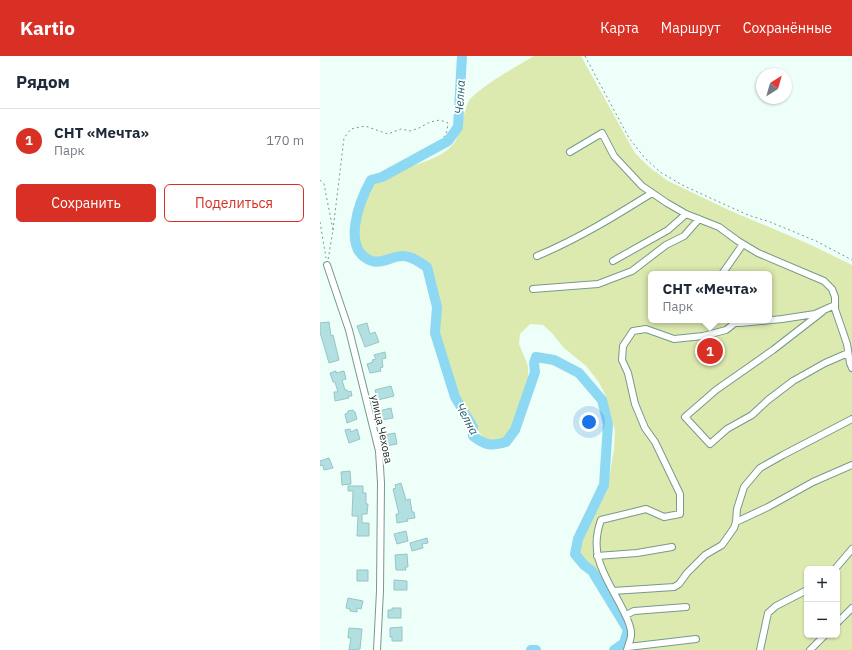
<!DOCTYPE html>
<html lang="ru">
<meta charset="utf-8">
<style>
:root{--surface:#fff;--page:#f6f6f7;--text:#1f2937;--muted:#747a83;--line:#e0e1e3;--accent:#d93025}
body{margin:0;font-family:"IBM Plex Sans",sans-serif;background:var(--page);color:var(--text)}
.controls{position:absolute;right:12px;bottom:12px;display:grid;overflow:hidden;border-radius:6px;box-shadow:0 1px 3px #0004}
.controls button{width:36px;height:36px;display:grid;place-items:center;padding:0;border:0;border-bottom:1px solid var(--line);background:var(--surface);color:var(--text);font:20px sans-serif}
.compass{position:absolute;left:436px;top:12px;width:36px;height:36px;border-radius:50%;background:var(--surface);box-shadow:0 1px 3px #0004;rotate:37deg}
.you{position:absolute;left:269px;top:366px;width:14px;height:14px;margin:-10px;border:3px solid #fff;border-radius:50%;background:#1a73e8;box-shadow:0 0 0 6px #1a73e833}
.badge{display:grid;place-items:center;width:26px;height:26px;border-radius:50%;background:var(--accent);color:#fff;font-size:13px;font-weight:700}
.pin{position:absolute;translate:-50% -50%;border:2px solid #fff;box-shadow:0 1px 4px #0006}
.popup{position:absolute;left:328px;top:215px;width:124px;height:52px;box-sizing:border-box;display:grid;place-content:center;border-radius:6px;background:var(--surface);filter:drop-shadow(0 1px 3px #0005);font-size:13px;white-space:nowrap;color:var(--muted)}
.popup b{font-size:15px;color:var(--text)}
.popup::after{content:'';position:absolute;left:50%;top:100%;margin-left:-8px;border:8px solid transparent;border-top-color:var(--surface)}
.list{margin:0;padding:0;list-style:none}
h2{display:flex;justify-content:space-between;align-items:center;height:52px;margin:0;padding:0 16px;font-size:17px}
h2 small{font-size:13px;font-weight:400;color:var(--muted)}
.list li{display:grid;grid-template-columns:26px 1fr auto;gap:12px;align-items:center;box-sizing:border-box;height:64px;padding:0 16px;border-top:1px solid var(--line)}
.list b{display:block;font-size:15px;white-space:nowrap}
.list p{margin:0;font-size:13px;white-space:nowrap;color:var(--muted)}
.list em{font-size:13px;font-style:normal;color:var(--muted)}
.actions{display:flex;gap:8px;padding:12px 16px}
.actions a{flex:1;padding:9px 0;border:1px solid var(--accent);border-radius:6px;text-align:center;font-size:14px;color:var(--accent)}
.actions .main{background:var(--accent);color:#fff}
.map{position:relative;flex:none;width:532px;height:594px;overflow:hidden}
header{display:flex;align-items:center;gap:24px;box-sizing:border-box;height:56px;padding:0 20px;background:var(--accent);color:#fff}
header strong{font-size:19px}
nav{display:flex;gap:22px;margin-inline-start:auto;font-size:14px}
main{display:flex}
aside{flex:1;background:var(--surface)}
.map>svg:first-child{display:block}
.green{fill:#dceab0;fill-rule:evenodd}
.lines{fill:none;stroke-linecap:round;stroke-linejoin:round}
.river{stroke:#8dd8f2;stroke-width:10}
.building{fill:#b2e0e0;stroke:#97c5c5}
.minor-casing{stroke:#749b8d;stroke-width:8}
.path{stroke:#82928c;stroke-width:1;stroke-dasharray:2 3;stroke-linecap:butt}
.minor{stroke:#fff;stroke-width:6}
.labels{text-anchor:middle;stroke-width:3.5;stroke-linejoin:round;paint-order:stroke}
.street-label{font-size:11px;fill:#172721;stroke:#fff}
.water-label{font-size:12px;font-style:italic;fill:#1e5a6d;stroke:#fff}
</style>
<header>
<strong>Kartio</strong>
<nav><a>Карта</a><a>Маршрут</a><a>Сохранённые</a></nav>
</header>
<main>
<aside>
<h2>Рядом<small></small></h2>
<ul class="list">
<li><span class="badge">1</span><div><b>СНТ «Мечта»</b><p>Парк</p></div><em>170 m</em></li>
</ul>
<div class="actions"><a class="main">Сохранить</a><a>Поделиться</a></div>
</aside>
<div class="map">
<svg width="532" height="594" viewBox="0 0 532 594">
<rect width="100%" height="100%" fill="#eefef8"/>
<!-- green -->
<path class="green" d="M214,0h47l54,97 14,14 19,14 63,30 78,33 43,21v385h-234c6,-8 7,-14 6,-24l-47,-74 -1,-7 5,-11 26,-43 7,-42 1,-18 -10,-37 -7,-13 -12,-15 -22,-18 -12,-15 -9,-8 -13,-1 -10,10 -1,10 9,22v36l-2,8 -16,31 -7,4 -12,-1 -8,-7 -12,-15 -16,-28 -13,-40 -5,-35v-34l-5,-12 -8,-6 -21,-9 -25,6 -9,-3 -7,-6 -4,-9 -1,-10 9,-45 7,-11c14,3 20,-8 33,-12 17,-6 40,-11 50,-28 4,-9 10,-36 14,-41 16,-16 44,-31 64,-43zM331,218h118v46h-118zM487,513h30v66h-30z"/>
<g class="lines">
<!-- river -->
<path class="river" d="M142,0l-4,71 -10,14 -66,36 -11,3c-11,20 -31,70 1,81 10,3 21,-5 30,-5 9,-1 18,7 25,11l10,40 -2,26 20,64 18,30v9c13,10 18,10 33,6l9,-12 20,-58 -1,-9 2,-6 18,3 25,13 23,27 6,24 -4,61 -26,54 -3,15 9,11 8,6 36,59 -4,13 -10,7
M211,594h5"/>
</g>
<!-- building -->
<path class="building" d="M9,266l2,14 2,-1 6,25 -10,3 -9,-31v-9z
M47,267l3,11 5,-2 4,10 -14,5 -8,-21z
M65,296l1,6 -4,1 1,8 -3,1 1,3 -11,2 -3,-9 6,-2 -1,-2 4,-1 -2,-4z
M16,315v2l8,-2 2,8 -4,1 3,10h2l1,2 3,-1 1,5h-4l1,2 -14,3 -1,-9h4l-3,-10h-2l-3,-9z
M71,330l3,10 -16,4 -3,-10z
M71,352l2,10 -12,2 -2,-9z
M33,354l1,2h1l2,7 -10,4 -2,-9 3,-1v-2z
M30,373l1,3 6,-3 3,10 -11,4 -4,-13z
M75,377l2,11 -11,2 -2,-11z
M9,402l4,10 -9,2 -1,-5 -3,1v-5z
M30,415l1,13 -9,1 -1,-13z
M81,427l5,17 4,-1 2,13h2l1,6 -8,1 1,2 -11,2 -1,-9h3l-6,-25 3,-1 -1,-3z
M28,430h15v7h3v11h2l-1,10h-5v9h7v13h-12l1,-20h-6l1,-25h-5z
M86,475l2,10 -11,3 -3,-10z
M107,482l1,5 -6,1 1,4 -11,3 -2,-8z
M87,498l1,13h-3l1,3h-10l-1,-15z
M37,514h11v11h-11z
M74,524l13,1v9h-13z
M28,542l15,3 -2,8 -4,-1v4l-7,-1v-2l-4,-1z
M72,552h9v10h-13v-8h4z
M82,571v14h-10v-4h-2v-9z
M29,572l13,1 -2,20 -11,1 2,-12h-3z"/>
<g class="lines">
<!-- minor casing -->
<g class="minor-casing">
<path id="minor" d="M250,96l32,-19 12,23 28,30 25,17 19,11 33,13 19,14 20,12 66,28 8,8 3,8v12l12,35 3,19 2,5
M217,200c41,-17 78,-40 115,-63
M293,205l55,-31 18,-16
M7,209l22,65 30,121 2,32 -1,108 -3,59
M402,218l21,-30
M213,233l65,-5 34,-13 34,-26 18,-9 15,-17
M502,256l-49,38 -57,40 -31,27 25,27 17,-15 25,-14 16,-15 25,-19 32,-18 23,-10
M413,264l2,3h5l42,-4 33,-5 20,-9
M416,466l32,-15 45,-25 39,-17
M277,500l40,-3 35,-6
M515,513l17,-20
M293,535l61,-4 5,-3 8,-11 18,-18 17,-10 12,-17 2,-6 1,-13 7,-22 16,-19 23,-13 69,-36
M306,559l8,-4 52,-4
M517,567l15,-15
M308,591l68,-8
M307,594c1,-5 4,-10 4,-15 1,-7 -4,-17 -7,-23 -15,-32 -37,-54 -23,-92l45,-11 18,8 16,-3v-20l-25,-52 -10,-14 -10,-24 -7,-31 -6,-13 1,-14 10,-15 13,-2 28,10 29,-3 23,-6 9,-7
M440,594l8,-37 8,-7 31,-16
M490,594l15,-15"/>
</g>
<!-- path -->
<path class="path" d="M265,0l44,82 15,19 16,15 24,14 64,29 22,7 46,19 36,19
M0,124l4,4 9,46 -5,30
M0,166l6,36
M13,174l11,-92 7,-9 14,-3 23,8 13,-5 9,2 9,-3 11,-6 10,-2 8,3 -1,8 -3,6"/>
<!-- minor -->
<use href="#minor" class="minor"/>
</g>
<g class="labels">
<!-- street labels -->
<g class="street-label">
<text transform="translate(62 373) rotate(78)" y="4">улица Чехова</text>
</g>
<!-- water labels -->
<g class="water-label">
<text transform="translate(140 41) rotate(-87)" y="4">Челна</text>
<text transform="translate(147 363) rotate(62)" y="4">Челна</text>
</g>
</g>
</svg>
<div class="controls">
<button>+</button>
<button>−</button>
</div>
<svg class="compass" viewBox="-18 -18 36 36"><path d="M0-13l5 13h-10z" fill="#e53935"/><path d="M0 13l5-13h-10z" fill="#747a83"/></svg>
<div class="you"></div>
<div class="pin badge" style="left:390px;top:295px">1</div>
<div class="popup"><b>СНТ «Мечта»</b>Парк</div>
</div>
</main>
